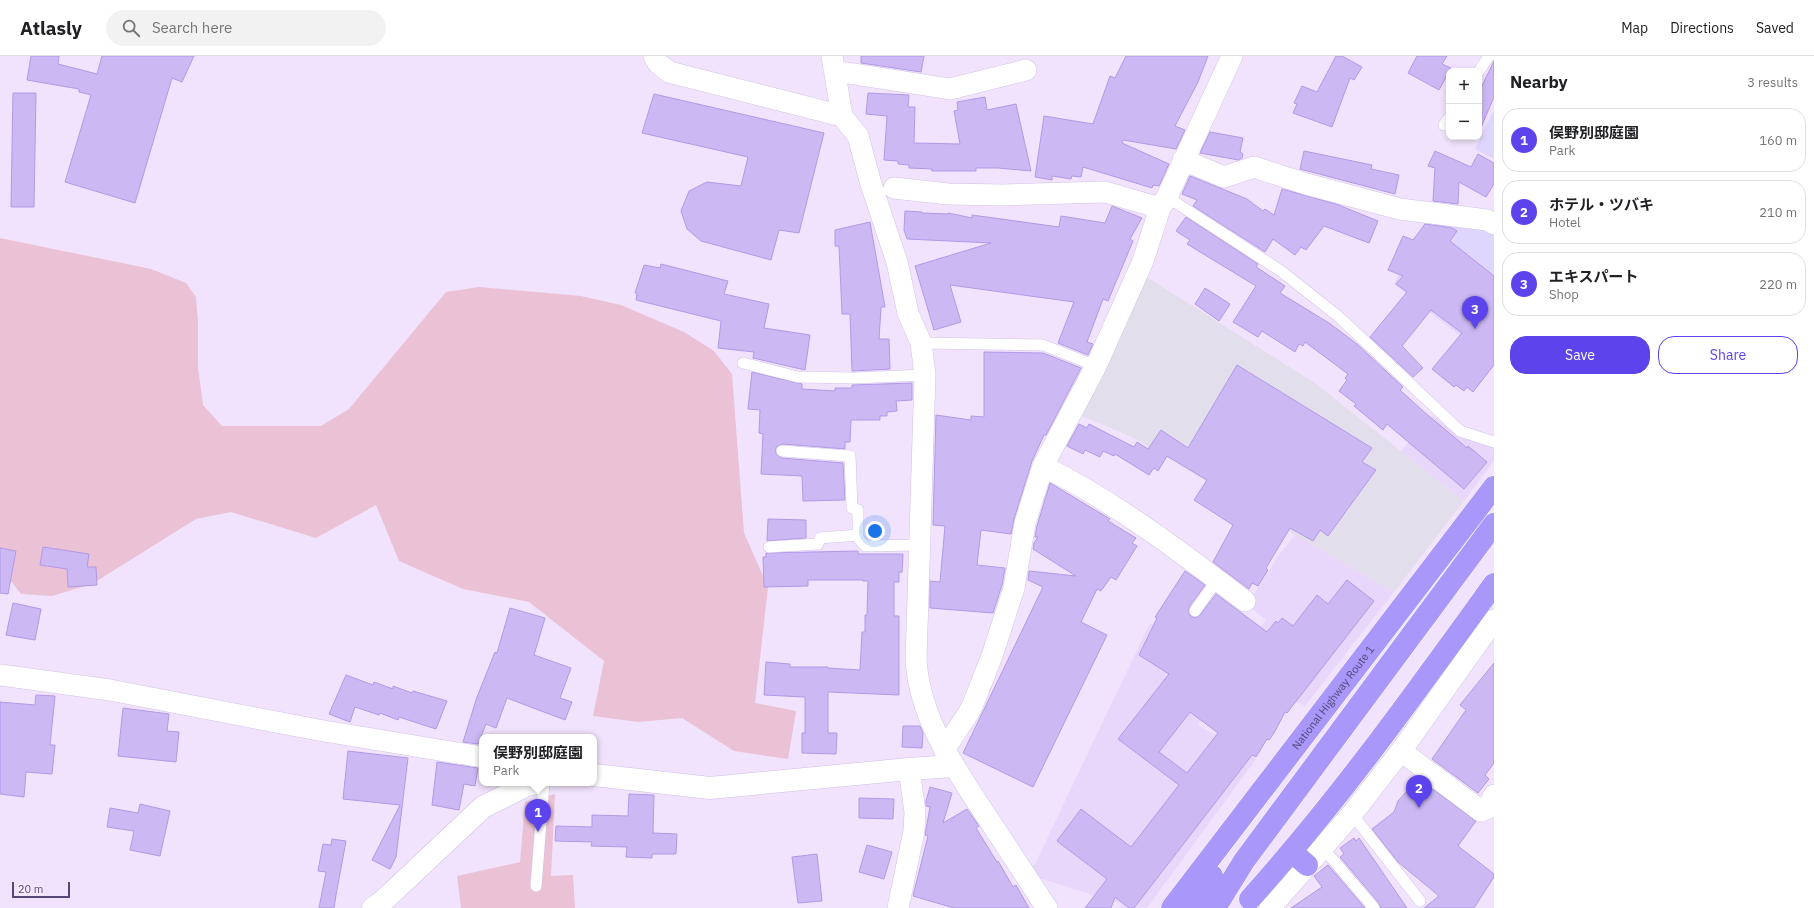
<!DOCTYPE html>
<meta charset="utf-8">
<style>
:root{--surface:#fff;--page:#f2f2f2;--text:#202124;--muted:#757577;--line:#e0e0e0;--accent:#5c43ec}
body{margin:0;font-family:"IBM Plex Sans","Noto Sans JP",sans-serif;background:var(--page);color:var(--text)}
.controls{position:absolute;right:12px;top:12px;display:grid;overflow:hidden;border-radius:8px;box-shadow:0 2px 6px #0003}
.controls button{width:36px;height:36px;display:grid;place-items:center;padding:0;border:0;border-bottom:1px solid var(--line);background:var(--surface);color:var(--text);font:20px sans-serif}
.scale{position:absolute;left:12px;bottom:10px;width:58px;box-sizing:border-box;padding-left:4px;border:2px solid #554876;border-top:0;font-size:11px;line-height:14px;white-space:nowrap;color:#554876;-webkit-text-stroke:3px #f5eaff;paint-order:stroke}
.you{position:absolute;left:875px;top:475px;width:14px;height:14px;margin:-10px;border:3px solid #fff;border-radius:50%;background:#1a73e8;box-shadow:0 0 0 6px #1a73e833}
.badge{display:grid;place-items:center;width:26px;height:26px;border-radius:50%;background:var(--accent);color:#fff;font-size:13px;font-weight:700}
.pin{position:absolute;translate:-50% -33px;filter:drop-shadow(0 1px 2px #0008)}
.pin::after{content:'';position:absolute;top:21px;width:14px;height:12px;background:inherit;clip-path:polygon(0 0,100% 0,50% 100%)}
.popup{position:absolute;left:479px;top:678px;width:118px;height:52px;box-sizing:border-box;display:grid;place-content:center;border-radius:8px;background:var(--surface);filter:drop-shadow(0 1px 3px #0005);font-size:13px;white-space:nowrap;color:var(--muted)}
.popup b{font-size:15px;color:var(--text)}
.popup::after{content:'';position:absolute;left:50%;top:100%;margin-left:-8px;border:8px solid transparent;border-top-color:var(--surface)}
.list{margin:0;padding:0;list-style:none}
h2{display:flex;justify-content:space-between;align-items:center;height:52px;margin:0;padding:0 16px;font-size:17px}
h2 small{font-size:13px;font-weight:400;color:var(--muted)}
.list li{display:grid;grid-template-columns:26px 1fr auto;gap:12px;align-items:center;box-sizing:border-box;height:64px;margin:0 8px 8px;padding:0 8px;border:1px solid var(--line);border-radius:16px}
.list b{display:block;font-size:15px;white-space:nowrap}
.list p{margin:0;font-size:13px;white-space:nowrap;color:var(--muted)}
.list em{font-size:13px;font-style:normal;color:var(--muted)}
.actions{display:flex;gap:8px;padding:12px 16px}
.actions a{flex:1;padding:9px 0;border:1px solid var(--accent);border-radius:16px;text-align:center;font-size:14px;color:var(--accent)}
.actions .main{background:var(--accent);color:#fff}
.icon{flex:none;width:22px;height:22px;fill:none;stroke:currentColor;stroke-width:2;stroke-linecap:round;stroke-linejoin:round}
.map{position:relative;flex:none;width:1494px;height:852px;overflow:hidden}
header{display:flex;align-items:center;gap:24px;box-sizing:border-box;height:56px;padding:0 20px;background:var(--surface);border-bottom:1px solid var(--line)}
header strong{font-size:19px}
nav{display:flex;gap:22px;margin-inline-start:auto;font-size:14px}
.search{width:280px;height:36px;background:var(--page);display:flex;align-items:center;gap:10px;box-sizing:border-box;padding:0 14px;border-radius:22px;color:var(--muted);font-size:15px}
main{display:flex}
aside{flex:1;background:var(--surface)}
.map>svg:first-child{display:block}
.residential{fill:#e8d7fa}
.commercial{fill:#dfd6fe}
.industrial{fill:#e3deec}
.green{fill:#ebc1d5}
.building{fill:#ccb9f4;stroke:#b199e7;fill-rule:evenodd}
.lines{fill:none;stroke-linecap:round;stroke-linejoin:round}
.lane-casing{stroke:#d1c3e7;stroke-width:12}
.street-casing{stroke:#d1c3e7;stroke-width:22}
.secondary-casing{stroke:#cfbee9;stroke-width:23}
.highway-casing{stroke:#fff;stroke-width:23}
.lane{stroke:#fff;stroke-width:11}
.street{stroke:#fff;stroke-width:21}
.secondary{stroke:#fff;stroke-width:22}
.highway{stroke:#aa97fa;stroke-width:22}
.labels{text-anchor:middle;stroke-width:3.5;stroke-linejoin:round;paint-order:stroke}
.street-label{font-size:11px;fill:#554876;stroke:#f5eaff}
</style>
<header>
<strong>Atlasly</strong>
<div class="search"><svg class="icon" aria-label="search" viewBox="0 0 24 24"><circle cx="10" cy="10" r="6"/><path d="M15 15l6 6"/></svg>Search here</div>
<nav><a>Map</a><a>Directions</a><a>Saved</a></nav>
</header>
<main>
<div class="map">
<svg width="1494" height="852" viewBox="0 0 1494 852">
<rect width="100%" height="100%" fill="#f1e3fd"/>
<!-- residential -->
<path class="residential" d="M1433,359l25,21 36,10v15l-30,40 -63,-50z
M1295,479l99,57 -89,114 -73,-40 34,-46 -19,-15 32,-50z
M1150,567l84,50 -36,52 58,34 -109,149h-28l3,-4 -80,-25 -3,1 -9,-13 5,-3z"/>
<!-- commercial -->
<path class="commercial" d="M1494,54v49l-19,-10z
M1426,164l68,11v131l-100,-78z"/>
<!-- industrial -->
<path class="industrial" d="M1145,220l170,107 149,118 -70,91 -99,-57 -161,-97 -57,-24z"/>
<!-- green -->
<path class="green" d="M0,179v3l151,31 35,14 10,14 2,25v45l5,38 19,21h99l28,-17 97,-117 33,-5 102,9 40,9 63,27 30,19 18,23 12,159 24,54 -13,116 41,8 -8,48 -54,-8 -52,-33 -44,4 -45,-6 11,-55 -75,-59 -66,-13 -64,-28 -23,-56 -60,33 -85,-26 -35,7 -104,65 -40,12 -31,-2 -21,-27z
M555,738l-4,82 22,-1 2,33h-114l-4,-32 63,-14 5,-60z"/>
<!-- building -->
<path class="building" d="M31,0h28l-1,8 39,10 5,-18h92l-12,26 -10,-4 -37,125 -70,-21 26,-87 -12,-3v-3l-52,-9z
M861,0h63l-3,16 -60,-9z
M1126,0h82l-10,26 -23,44 10,4 -9,19 -53,-9 -1,3 47,21 -10,22 -6,-1 -1,3 -69,-21 -2,10 -9,-1 -1,3 -19,-3v4l-17,-3 9,-61 49,8 17,-48 5,2z
M1336,0h6l20,11 -8,13 -4,-2 -18,49 -39,-14 4,-9 -3,-1 8,-17 15,6z
M1417,0h30l-5,8 9,4 -12,22 -31,-17z
M1494,5v36l-15,35v-40z
M13,37h23l-2,114h-23z
M868,37l41,2 -1,12h7l-1,36 46,1 -6,-33 4,-1 -1,-8 28,-5 2,13 29,-6 15,67 -33,-3h-22v3h-44v-2l-23,-1v-3l-11,-1v-3l-14,-1 3,-44 -21,-2z
M654,38l170,39 -25,100 -20,-3 -8,30 -70,-19 -14,-12 -6,-18 8,-20 18,-9 34,4 7,-29 -106,-24z
M1210,76l33,6 -3,14 3,2 -1,4 -4,2 -38,-7z
M1304,95l68,14 -1,4 28,6 -4,19 -95,-25z
M1435,95l36,16 7,-13 16,9v21l-8,13 -27,-15 -1,22 -25,-3 2,-33 -7,-2z
M1190,120l57,23 16,12 2,-2 9,6 8,-26 54,15 42,17 -9,22 -45,-17 -18,24 -5,-3 -6,8 -22,-16 -8,13 -72,-46 4,-6 -15,-6z
M1112,150l30,12 -12,21 3,2 -25,60 -5,-2 -16,43 6,2 -5,11 -30,-12 16,-41 -124,-17 11,37 -27,8 -19,-64 76,-23 -84,-4 -3,-9 1,-19 17,1v1l26,1v-1l24,5v-3l87,12 2,-11 44,7z
M1186,161l72,47 -2,3 29,19 -5,7 49,30 28,21 46,43 -3,3 23,21 44,37 1,-2 19,16 -23,27 -77,-65 -4,6 -29,-24 2,-2 -17,-13 8,-11 -2,-2 3,-4 -43,-32 -2,4 -4,-2 -4,8 -33,-21 -4,6 -25,-15 23,-36 -69,-42 3,-4 -14,-9z
M870,166l15,85h-4l-2,32h10l1,30 -38,2 -2,-57h-8l-3,-68h-4v-16z
M1425,168l27,4 5,3 -7,10 44,35v89l-21,27 -6,-5 -3,4 -8,-6 -2,2 -22,-18 30,-36 -31,-23 -29,36 21,22 -10,9 -43,-40 37,-45 -11,-8 7,-8 -15,-6 15,-34 10,4z
M661,208l67,17 -4,13 45,10 -5,24 46,7 -5,35 -52,-12 1,-6 -36,-4 3,-27 -85,-21 1,-7h-2l9,-28 16,3z
M1205,232l25,16 -11,17 -24,-17z
M984,296l59,1 38,15 -35,67h-2l-12,26 -18,58 -3,15 -30,-4 -4,35 28,3 -3,17 -9,28 -63,-5v-27l10,1 5,-56 -12,-1 3,-110 35,5v-4l13,1z
M1237,309l135,83 -10,14 14,8 -48,66 -8,-6 -7,11 -23,-13 -24,40 2,2 -10,16 -6,-3 -3,6 -36,-27 20,-37 -39,-25 13,-20 -40,-24 -9,15 -4,-3 -5,7 -34,-21 -1,2 -11,-5 -3,6 -15,-7 -2,4 -16,-8 12,-22 8,4 2,-4 45,23 3,-5 11,7 13,-19 27,18z
M752,316l50,12v5l33,2v-3h17v-3l60,-2v17l-16,1 1,10 -10,1v4h-7v4h-29l-1,22h-5v7l-62,-5 -7,3v7l5,4 62,5 2,37 -42,1 -1,-25 -41,-2 2,-40 -4,-1 1,-23 -12,-1z
M1050,427l60,36 -2,2 28,17 -4,5 5,3 -21,34 -5,-3 -10,14 -4,-2 -16,33 26,13 -74,152 -70,-34 80,-166 -15,-7 1,-9 47,5 -43,-27 1,-6 4,-6h-3l2,-11z
M768,463l38,1v18l-39,3z
M43,491l46,7 -2,13h9l1,18 -29,2 -1,-18 -27,-4z
M0,492l16,3 -8,43 -8,-1z
M858,495v3h45l-1,18h-3v10h-5v34h5v79l-71,-3v41h9l-1,21 -34,-1v-20h3v-36l-41,-2 2,-33 24,2v3h38v1l32,2 2,-38h3v-17h2l1,-34h-5v-1h-55v6l-44,1 -1,-30h3v-4z
M1185,515l20,14 -16,22v7l2,2 4,2 5,-3 16,-21 51,38 9,-11 2,2 4,-5 11,8 24,-31 11,9 19,-24 27,21 -87,112 -2,-1 -11,21 -5,7 -2,-1 -11,18 -4,-2 -118,153h-5l-14,-11 -4,11h-26l22,-29 -50,-38 24,-32 50,38 48,-62 -61,-46 51,-65 -30,-19 18,-37 -2,-1zM1190,656l28,21 -31,40 -28,-21z
M13,547l28,6 -6,31 -29,-5z
M510,552l35,10 -11,37 37,13 -11,30 12,4 -7,18 -58,-22 -11,30 -10,-4 -8,20 -15,-2 14,-45 18,-45 2,1z
M1494,607v100l-9,12 4,4 -11,14 -46,-34 34,-49 -6,-5z
M346,619l27,10 1,-3 19,7v-3l19,7 1,-2 34,10 -11,28 -37,-12 -1,3 -18,-7 -1,2 -24,-8 -5,15 -21,-8z
M36,639l19,1 -5,49h5l-3,29 -26,-2 -2,25 -24,-3v-92l35,3z
M123,652l46,6 -2,17 12,1 -3,30 -58,-6z
M903,670h17l3,7 -1,15 -20,-1z
M348,695l60,7 -12,99 -6,12 -18,-9 28,-55 -57,-6z
M437,706l41,6 -3,18 -11,-2 -5,26 -27,-5z
M1419,730l15,4 42,31 -18,25 36,28v3l-20,31h-50l15,-12 -41,-34 -26,-33 22,-17 4,-11 9,-10z
M930,731l22,6 -9,30 24,-14 12,17 -3,2 21,34 1,-1 15,26 3,-2 13,23h-75l-41,-12 15,-60 -3,-1 5,-28 -4,-1v-5z
M629,738l25,1 -1,38 24,1 -1,20h-24v4l-26,-1 1,-10 -36,-1 1,-4 -37,-1 1,-15 36,1v-12l36,1z
M859,742l35,1 -1,20 -34,-1z
M140,748l30,7 -10,45 -30,-6 4,-19 -27,-4 3,-19 28,5z
M1354,782l2,3 3,-3 48,70h-26l-2,-5 -39,-46 4,-3 -4,-6z
M332,783l14,2 -10,54 -2,13h-15l7,-36 -8,-1 5,-27 8,1z
M867,789l25,7 -8,27 -25,-7z
M817,798l5,47 -24,2 -6,-46z
M1328,809l37,43h-74l31,-21 -8,-11z"/>
<g class="lines">
<!-- lane casing -->
<g class="lane-casing">
<path id="lane" d="M1479,15l10,-15
M1444,69l5,-7
M1167,141l114,74 58,46 121,114 34,11
M921,287l122,2 53,21
M743,307l55,14 56,1 71,-3
M782,395l68,5 2,52 6,2v28l7,8 54,-1
M769,491l49,-3 2,-6 38,-3
M1195,555l22,-31
M1352,758l68,87
M1323,792l51,60
M536,830l8,-103"/>
</g>
<!-- street casing -->
<g class="street-casing">
<path id="street" d="M654,0l4,7 11,9 173,44
M832,0l10,60 16,20 13,48 26,78 11,51 13,30 4,32 -9,285c4,59 37,105 69,154 21,31 41,63 62,94
M835,15l115,18 76,-19
M1183,104l41,17 30,-10 52,17 94,25 87,11 7,4
M894,132l54,6 54,1 103,-3 55,16
M1043,410c72,36 138,86 202,135
M0,619l110,15 208,40 164,27
M944,694l27,-41 21,-53 22,-68 11,-65 18,-57 53,-100 47,-105 17,-53 7,-11 65,-141
M1401,695l80,60 7,-3 6,-13
M898,852l16,-77 1,-19 -6,-43
M1270,852l82,-94 49,-63 93,-131"/>
</g>
<!-- secondary casing -->
<g class="secondary-casing">
<path id="secondary" d="M594,719l116,13 199,-19 45,-3
M373,852l9,-6 101,-95 44,-22 11,-2"/>
</g>
<!-- highway casing -->
<g class="highway-casing">
<g id="highway">
<path d="M1292,796l15,13"/>
<path d="M1250,843c89,-99 166,-207 244,-315"/>
<path id="s1" d="M1172,852l322,-421"/>
<path d="M1193,852l19,-32"/>
<path d="M1215,852l29,-47 250,-337"/>
</g>
</g>
<!-- lane -->
<use href="#lane" class="lane"/>
<!-- street -->
<use href="#street" class="street"/>
<!-- secondary -->
<use href="#secondary" class="secondary"/>
<!-- highway -->
<use href="#highway" class="highway"/>
</g>
<g class="labels">
<!-- street labels -->
<g class="street-label">
<text dy="4" stroke="none"><textPath href="#s1" startOffset="265">National Highway Route 1</textPath></text>
</g>
</g>
</svg>
<div class="controls">
<button>+</button>
<button>−</button>
</div>
<div class="scale">20 m</div>
<div class="you"></div>
<div class="pin badge" style="left:538px;top:776px">1</div>
<div class="popup"><b>俣野別邸庭園</b>Park</div>
<div class="pin badge" style="left:1419px;top:752px">2</div>
<div class="pin badge" style="left:1475px;top:273px">3</div>
</div>
<aside>
<h2>Nearby<small>3 results</small></h2>
<ul class="list">
<li><span class="badge">1</span><div><b>俣野別邸庭園</b><p>Park</p></div><em>160 m</em></li>
<li><span class="badge">2</span><div><b>ホテル・ツバキ</b><p>Hotel</p></div><em>210 m</em></li>
<li><span class="badge">3</span><div><b>エキスパート</b><p>Shop</p></div><em>220 m</em></li>
</ul>
<div class="actions"><a class="main">Save</a><a>Share</a></div>
</aside>
</main>
